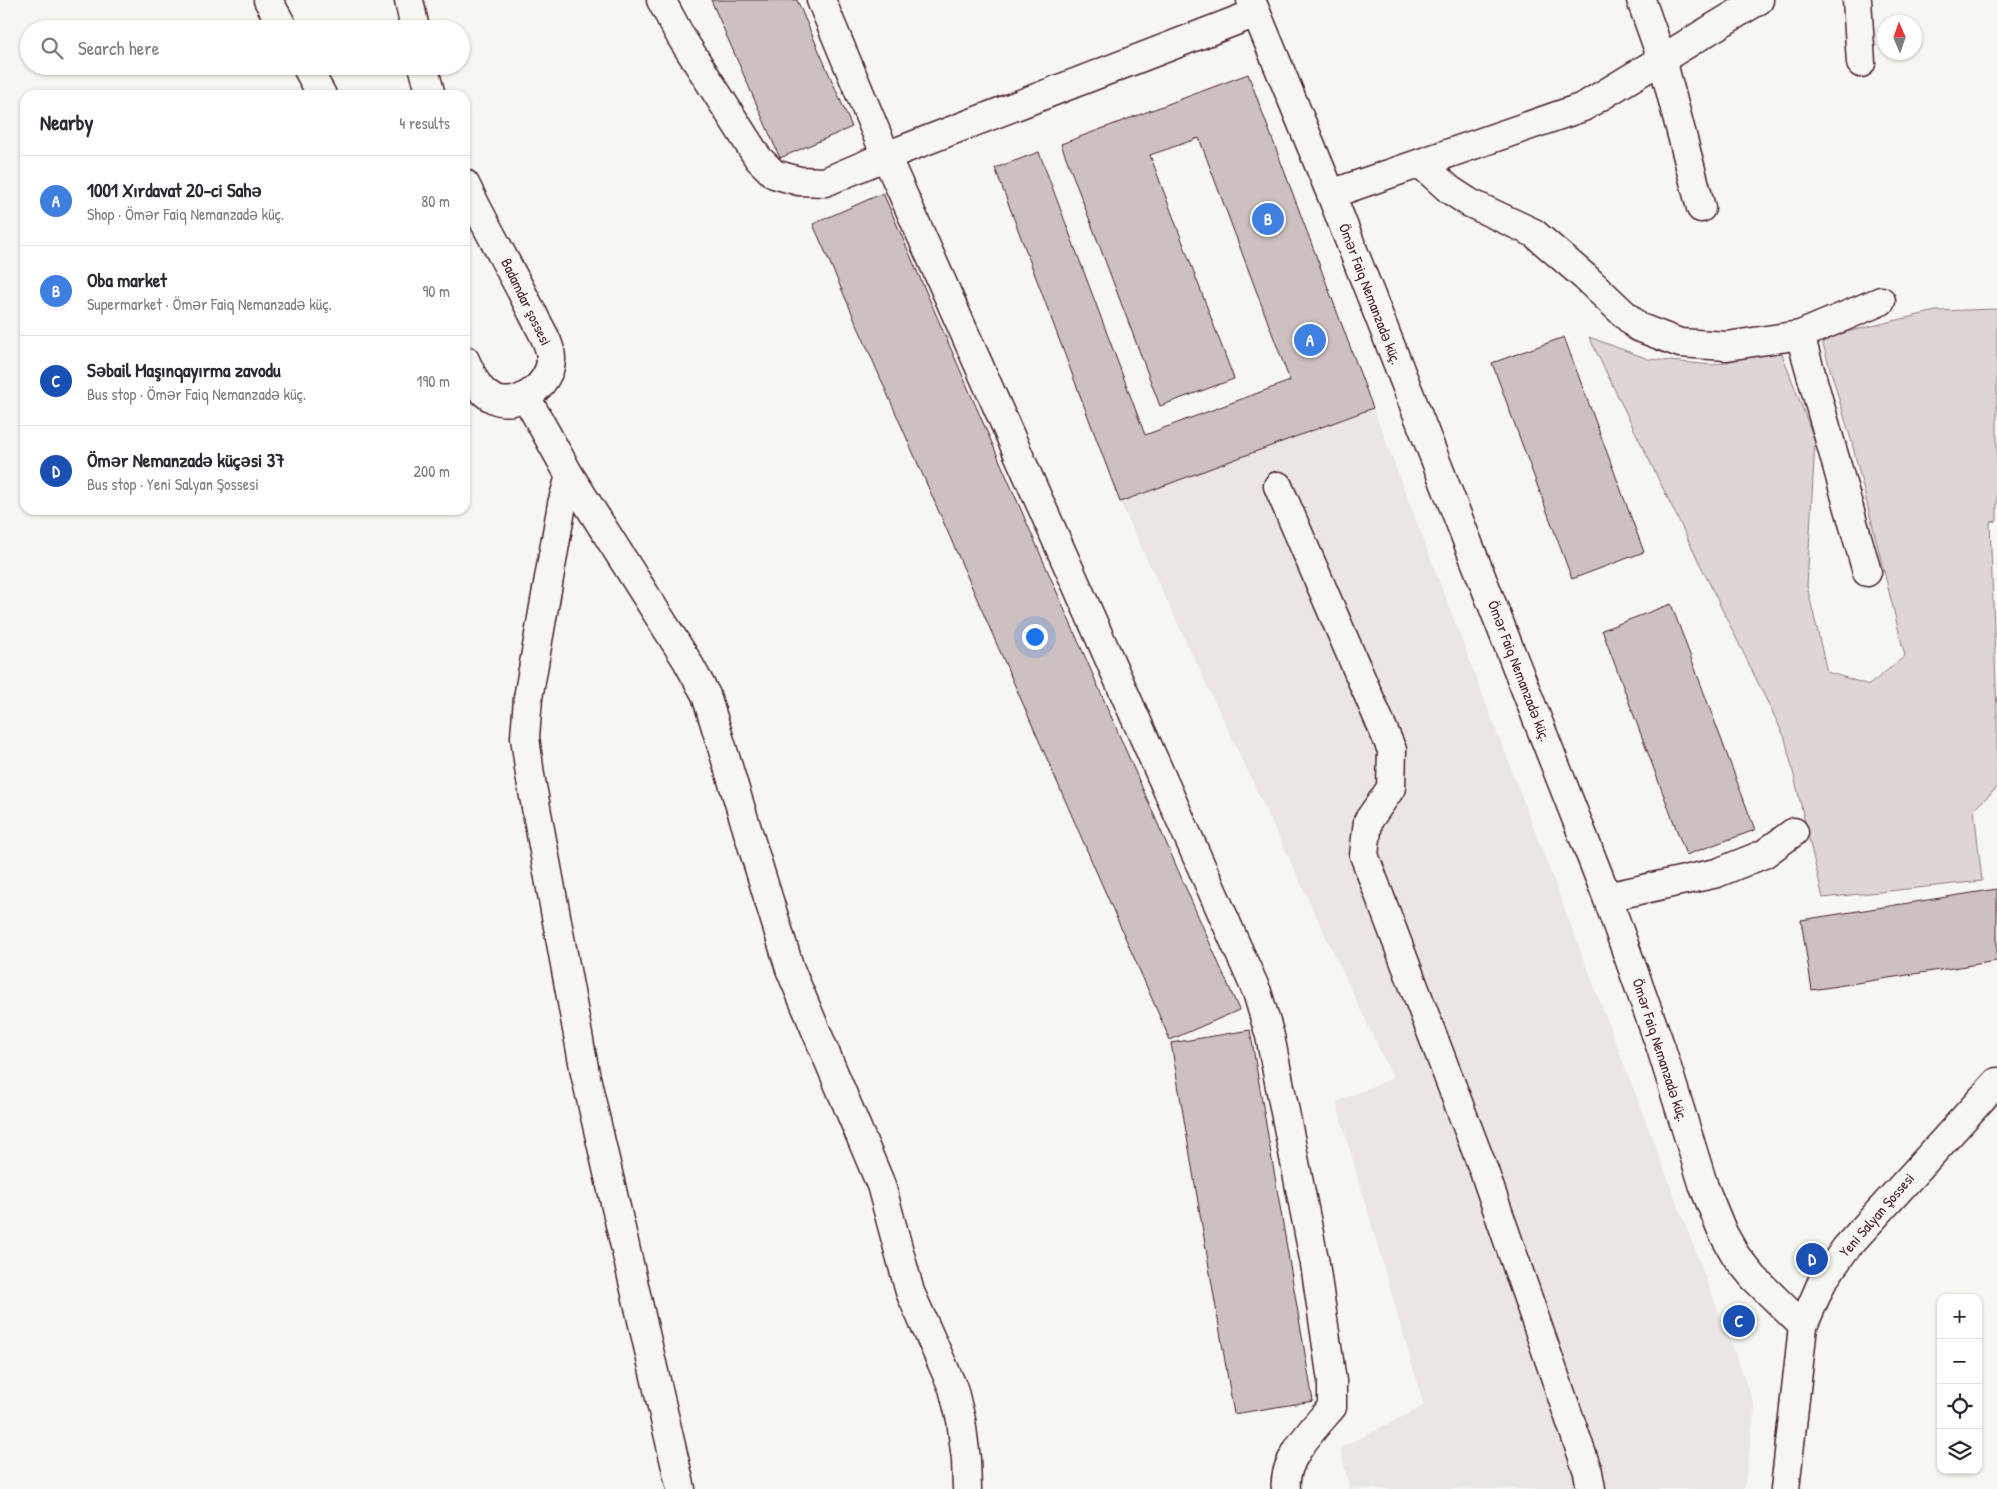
<!DOCTYPE html>
<meta charset="utf-8">
<style>
:root{--surface:#fff;--page:#f7f7f7;--text:#2b2b33;--muted:#7c7c81;--line:#e1e1e2;--accent:#2563eb}
body{margin:0;font-family:"Patrick Hand",sans-serif;background:var(--page);color:var(--text)}
.controls{position:absolute;right:15px;bottom:15px;display:grid;overflow:hidden;border-radius:10px;box-shadow:0 1px 4px #0004}
.controls button{width:45px;height:45px;display:grid;place-items:center;padding:0;border:0;border-bottom:1px solid var(--line);background:var(--surface);color:var(--text);font:25px sans-serif}
.compass{position:absolute;left:1877px;top:15px;width:45px;height:45px;border-radius:50%;background:var(--surface);box-shadow:0 1px 4px #0004;rotate:358deg}
.you{position:absolute;left:1034px;top:636px;width:18px;height:18px;margin:-12px;border:4px solid #fff;border-radius:50%;background:#1a73e8;box-shadow:0 0 0 8px #1a73e833}
.badge{display:grid;place-items:center;width:32px;height:32px;border-radius:50%;background:var(--accent);color:#fff;font-size:16px;font-weight:700}
.pin{position:absolute;translate:-50% -50%;border:2px solid #fff;box-shadow:0 1px 5px #0006}
.list{margin:0;padding:0;list-style:none}
h2{display:flex;justify-content:space-between;align-items:center;height:65px;margin:0;padding:0 20px;font-size:21px}
h2 small{font-size:16px;font-weight:400;color:var(--muted)}
.list li{display:grid;grid-template-columns:32px 1fr auto;gap:15px;align-items:center;box-sizing:border-box;height:90px;padding:0 20px;border-top:1px solid var(--line)}
.list b{display:block;font-size:19px;white-space:nowrap}
.list p{margin:0;font-size:16px;white-space:nowrap;color:var(--muted)}
.list em{font-size:16px;font-style:normal;color:var(--muted)}
.icon{flex:none;width:28px;height:28px;fill:none;stroke:currentColor;stroke-width:2;stroke-linecap:round;stroke-linejoin:round}
.map{position:relative;flex:none;width:1997px;height:1489px;overflow:hidden}
.search{position:absolute;background:var(--surface);box-shadow:0 1px 4px #0004;left:20px;top:20px;width:450px;height:55px;display:flex;align-items:center;gap:12px;box-sizing:border-box;padding:0 18px;border-radius:28px;color:var(--muted);font-size:19px}
.panel{position:absolute;background:var(--surface);box-shadow:0 1px 4px #0004;left:20px;top:90px;width:450px;height:425px;border-radius:15px}
.map>svg:first-child{display:block}
.built{fill:#e9e6e3}
.green{fill:#ddd6d5;stroke:#947a80}
.building{fill:#ccc1c0;stroke:#4a1f2b}
.lines{fill:none;stroke-linecap:round;stroke-linejoin:round}
.minor-casing{stroke:#4a1f2b;stroke-width:31}
.major-casing{stroke:#4a1f2b;stroke-width:31}
.minor{stroke:#f6f6f2;stroke-width:28}
.major{stroke:#f6f6f2;stroke-width:28}
.labels{text-anchor:middle;stroke-width:5;stroke-linejoin:round;paint-order:stroke}
.street-label{font-size:15px;fill:#4a1f2b;stroke:#f6f6f2}
</style>
<div class="map">
<svg width="1997" height="1489" viewBox="0 0 1997 1489">
<rect width="100%" height="100%" fill="#f6f6f2"/>
<filter id="ink" filterUnits="userSpaceOnUse"><feTurbulence type="fractalNoise" baseFrequency=".02" numOctaves="2"/><feDisplacementMap in="SourceGraphic" scale="10" xChannelSelector="R" yChannelSelector="G"/><feConvolveMatrix kernelMatrix="1 2 1 2 8 2 1 2 1" color-interpolation-filters="sRGB"/></filter>
<g filter="url(#ink)">
<!-- built -->
<path class="built" d="M1373,408l382,999 -11,82h-394l-10,-41 84,-42 -88,-304 57,-24 -273,-576z"/>
<!-- green -->
<path class="green" d="M1997,309v212l-7,1 7,191v75l-23,21 8,72 -159,17 -38,-160 -196,-401 59,22 65,6 67,-16 35,92 -8,145 20,86 42,13 36,-29 -53,-213 -31,-105 115,-27z"/>
<!-- building -->
<path class="building" d="M711,0h86l55,127 -72,31z
M1248,74l125,334 -253,94 -125,-334 44,-16 106,283 145,-54 -91,-243 -49,17 84,224 -74,27 -99,-262z
M883,193l356,817 -69,30 -357,-816z
M1564,337l80,215 -72,27 -80,-216z
M1671,604l84,226 -69,25 -84,-225z
M1997,889v72l-185,29 -11,-70z
M1250,1030l63,371 -79,13 -63,-371z"/>
<g class="lines">
<!-- minor casing -->
<g class="minor-casing">
<path id="minor" d="M661,0l20,37 77,121 16,16 25,7 26,1 61,-26 370,-143
M821,0l65,156 371,836 13,44 45,228 17,117v26c-18,21 -50,53 -46,82
M1251,0l80,194 276,703 54,151 43,139 19,46 13,23 18,22 49,48
M1641,0l21,59 39,149
M1857,0l4,63
M1421,164l29,26 20,13 64,30 51,44 53,50 42,16 47,3 73,-11 81,-34
M1331,194l252,-87 176,-107
M1800,335l67,237
M526,397l44,79 116,183 20,36 84,274 91,216 29,107 43,96 8,32 5,39 1,30
M570,476l-8,28 -34,194 -3,39 5,38 55,298 96,416
M1278,486l114,264 -1,38 -23,33 -4,34 120,316 104,301 3,17
M1607,897l110,-24 47,-19 30,-22"/>
</g>
<!-- major casing -->
<g class="major-casing">
<path id="major" d="M268,0l16,29
M409,0l6,29
M306,66l16,29
M423,66l8,29
M465,184c22,45 47,88 69,132 6,13 17,28 17,43 0,25 -33,51 -57,40 -16,-7 -22,-24 -29,-39
M1785,1489l18,-163 19,-44 23,-33 152,-167"/>
</g>
<!-- minor -->
<use href="#minor" class="minor"/>
<!-- major -->
<use href="#major" class="major"/>
</g>
</g>
<g class="labels">
<!-- street labels -->
<g class="street-label">
<text transform="translate(1370 294) rotate(69)" y="5">Ömər Faiq Nemanzadə küç.</text>
<text transform="translate(526 302) rotate(64)" y="5">Badamdar şossesi</text>
<text transform="translate(1519 671) rotate(69)" y="5">Ömər Faiq Nemanzadə küç.</text>
<text transform="translate(1660 1050) rotate(72)" y="5">Ömər Faiq Nemanzadə küç.</text>
<text transform="translate(1877 1215) rotate(-49)" y="5">Yeni Salyan Şossesi</text>
</g>
</g>
</svg>
<div class="controls">
<button>+</button>
<button>−</button>
<button><svg class="icon" aria-label="locate" viewBox="0 0 24 24"><circle cx="12" cy="12" r="6"/><path d="M12 2v4M12 18v4M2 12h4M18 12h4"/></svg></button>
<button><svg class="icon" aria-label="layers" viewBox="0 0 24 24"><path d="M12 4l9 5-9 5-9-5zM3 14l9 5 9-5"/></svg></button>
</div>
<svg class="compass" viewBox="-18 -18 36 36"><path d="M0-13l5 13h-10z" fill="#e53935"/><path d="M0 13l5-13h-10z" fill="#7c7c81"/></svg>
<div class="you"></div>
<div class="pin badge" style="left:1310px;top:340px;background:#3f7fe0">A</div>
<div class="pin badge" style="left:1268px;top:219px;background:#3f7fe0">B</div>
<div class="pin badge" style="left:1739px;top:1321px;background:#1a4fb4">C</div>
<div class="pin badge" style="left:1812px;top:1259px;background:#1a4fb4">D</div>
<div class="search"><svg class="icon" aria-label="search" viewBox="0 0 24 24"><circle cx="10" cy="10" r="6"/><path d="M15 15l6 6"/></svg>Search here</div>
<section class="panel">
<h2>Nearby<small>4 results</small></h2>
<ul class="list">
<li><span class="badge" style="background:#3f7fe0">A</span><div><b>1001 Xırdavat 20-ci Sahə</b><p>Shop · Ömər Faiq Nemanzadə küç.</p></div><em>80 m</em></li>
<li><span class="badge" style="background:#3f7fe0">B</span><div><b>Oba market</b><p>Supermarket · Ömər Faiq Nemanzadə küç.</p></div><em>90 m</em></li>
<li><span class="badge" style="background:#1a4fb4">C</span><div><b>Səbail Maşınqayırma zavodu</b><p>Bus stop · Ömər Faiq Nemanzadə küç.</p></div><em>190 m</em></li>
<li><span class="badge" style="background:#1a4fb4">D</span><div><b>Ömər Nemanzadə küçəsi 37</b><p>Bus stop · Yeni Salyan Şossesi</p></div><em>200 m</em></li>
</ul>
</section>
</div>
